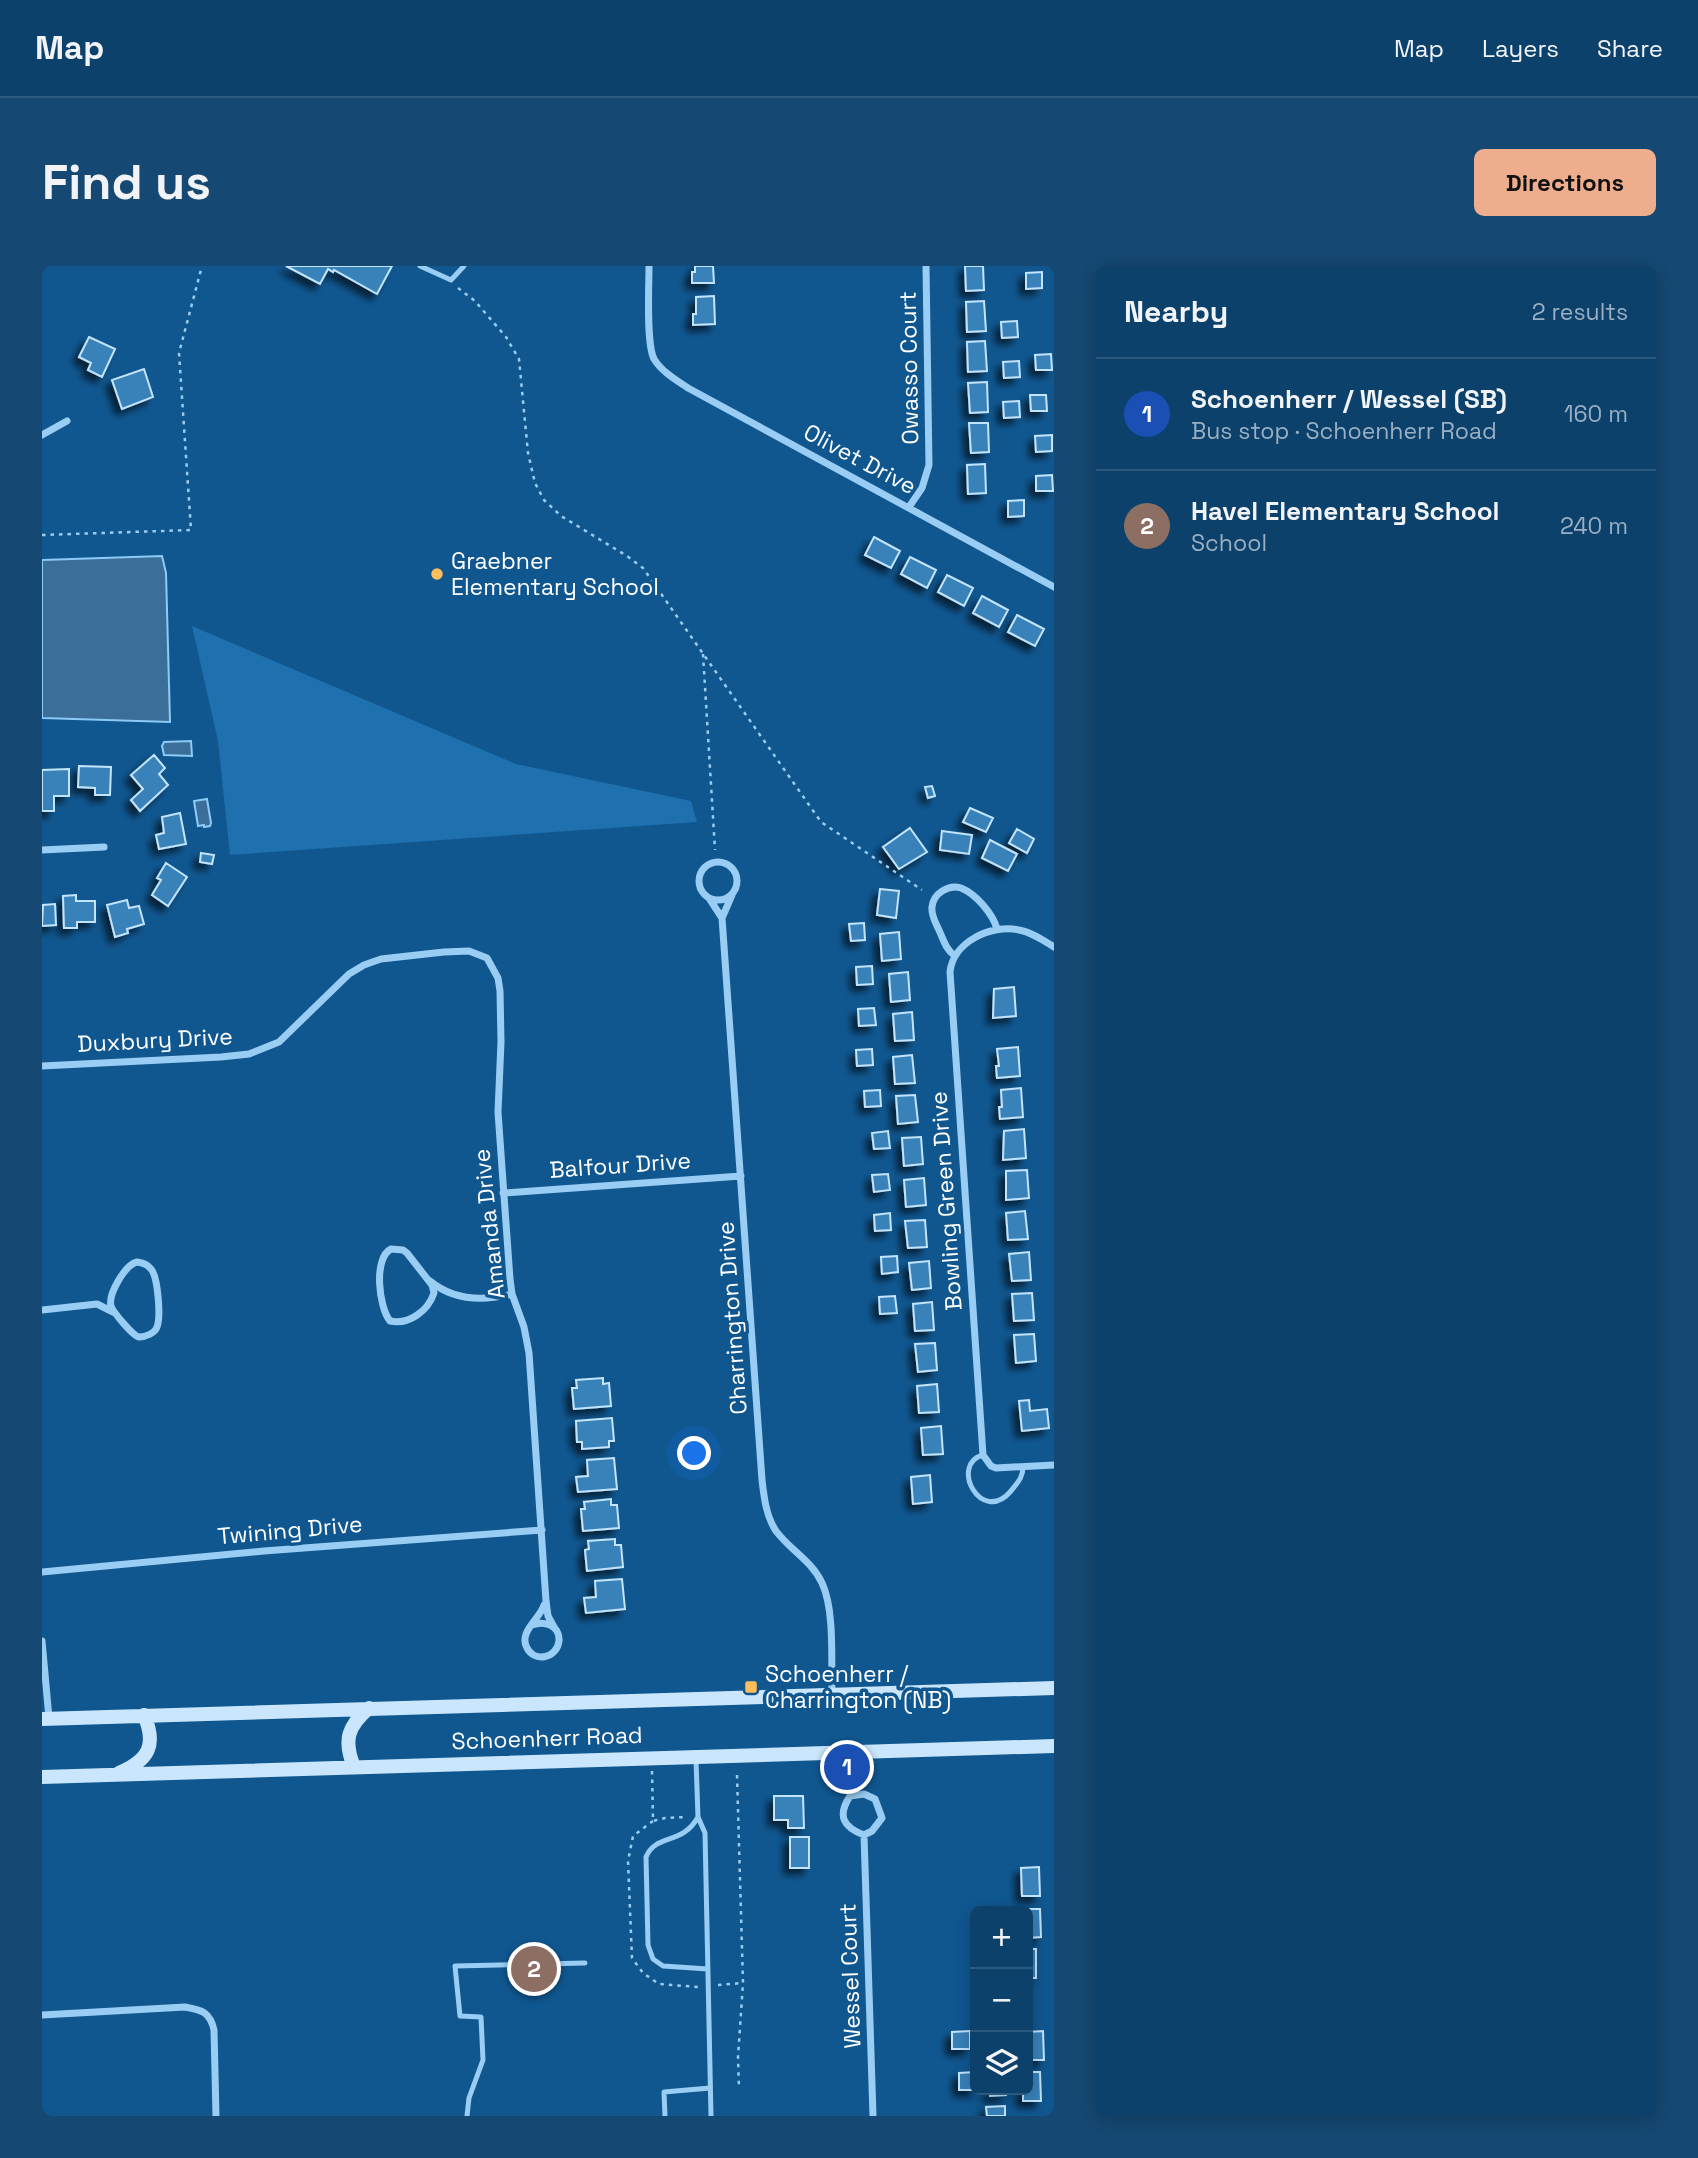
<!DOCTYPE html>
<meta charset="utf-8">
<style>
:root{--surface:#0c416c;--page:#154872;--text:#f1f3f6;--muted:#9aafc2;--line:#2c5a7f;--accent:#eead8d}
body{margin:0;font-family:"Space Grotesk",sans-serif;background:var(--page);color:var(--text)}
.controls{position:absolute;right:21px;bottom:21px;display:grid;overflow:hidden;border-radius:10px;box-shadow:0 4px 18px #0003}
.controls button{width:63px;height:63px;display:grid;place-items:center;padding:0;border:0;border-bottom:2px solid var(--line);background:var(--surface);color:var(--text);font:35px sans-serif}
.you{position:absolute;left:653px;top:1188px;width:24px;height:24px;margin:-18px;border:5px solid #fff;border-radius:50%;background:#1a73e8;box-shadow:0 0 0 10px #1a73e833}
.badge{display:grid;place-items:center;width:46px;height:46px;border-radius:50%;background:var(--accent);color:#fff;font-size:23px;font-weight:700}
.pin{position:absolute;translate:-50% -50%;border:4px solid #fff;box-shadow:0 2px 7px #0006}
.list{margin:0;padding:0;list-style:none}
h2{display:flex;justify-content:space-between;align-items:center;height:91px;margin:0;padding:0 28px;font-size:30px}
h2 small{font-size:23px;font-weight:400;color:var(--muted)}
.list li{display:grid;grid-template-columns:46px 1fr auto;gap:21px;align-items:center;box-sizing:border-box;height:112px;padding:0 28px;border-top:2px solid var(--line)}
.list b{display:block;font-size:26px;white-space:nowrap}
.list p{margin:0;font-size:23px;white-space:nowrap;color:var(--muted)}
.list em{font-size:23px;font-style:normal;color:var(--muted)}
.icon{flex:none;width:38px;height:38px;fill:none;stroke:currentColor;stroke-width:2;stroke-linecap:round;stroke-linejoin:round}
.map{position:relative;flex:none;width:1012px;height:1850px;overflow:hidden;border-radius:10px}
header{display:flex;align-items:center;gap:42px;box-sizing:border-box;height:98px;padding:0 35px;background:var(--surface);border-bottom:2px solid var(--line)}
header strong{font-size:33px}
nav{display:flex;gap:38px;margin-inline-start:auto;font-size:24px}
.intro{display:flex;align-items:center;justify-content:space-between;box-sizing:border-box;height:168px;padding:0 42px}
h1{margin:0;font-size:49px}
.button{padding:18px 32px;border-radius:10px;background:var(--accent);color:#111;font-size:24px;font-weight:700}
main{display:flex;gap:42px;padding:0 42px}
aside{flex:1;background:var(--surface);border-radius:10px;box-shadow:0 4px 18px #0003}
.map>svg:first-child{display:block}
.green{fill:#1e70ae}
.water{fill:#3b6f99;stroke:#8ccaf7;stroke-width:2}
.building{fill:#3881b9;stroke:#c2e4fd;stroke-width:2;filter:url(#shadow)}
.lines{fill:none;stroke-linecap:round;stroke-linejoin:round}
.path{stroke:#9acdf3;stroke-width:2.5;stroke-dasharray:3.5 5;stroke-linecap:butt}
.lane{stroke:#9acdf3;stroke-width:5}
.street{stroke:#9acdf3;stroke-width:7}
.secondary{stroke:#c9e6fd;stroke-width:14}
.poi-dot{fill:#ffbd5c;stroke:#105790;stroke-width:2.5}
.labels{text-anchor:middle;stroke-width:7;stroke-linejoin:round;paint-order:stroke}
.street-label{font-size:23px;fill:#fff;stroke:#105790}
.poi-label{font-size:23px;fill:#fff;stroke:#105790;text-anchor:start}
</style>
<header>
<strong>Map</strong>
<nav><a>Map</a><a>Layers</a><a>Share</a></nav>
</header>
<div class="intro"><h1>Find us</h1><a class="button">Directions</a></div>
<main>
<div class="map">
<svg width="1012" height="1850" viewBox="0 0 1012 1850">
<defs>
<filter id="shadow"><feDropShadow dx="-6" dy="6" stdDeviation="3.5" flood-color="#0009"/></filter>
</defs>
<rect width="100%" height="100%" fill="#105790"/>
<!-- green -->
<path class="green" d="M150,360l324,138 175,37 6,21 -467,33 -12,-114z"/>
<!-- water -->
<path class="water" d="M120,290l4,17 4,149 -128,-4v-158z
M149,475l1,15 -28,-1 -2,-9 2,-4z
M165,533l4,24 -1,3 -6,1v-2l-6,1 -4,-25z"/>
<!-- building -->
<path class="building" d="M244,0h106l-15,28 -43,-24 -1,2 -5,-3 -8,15z
M653,0h18l1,17h-22v-11h3z
M923,0h18l1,24 -18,1z
M1000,6v16l-16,1v-16z
M672,30l1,28 -22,1v-11h3v-17z
M942,35l2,30 -19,1 -1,-30z
M975,55l1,16 -16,1 -1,-16z
M47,71l26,12 -13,28 -14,-7 3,-7 -12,-6z
M943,75l2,30 -19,1 -1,-30z
M1009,88l1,16h-16l-1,-15z
M977,95l1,16 -16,1 -1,-16z
M102,103l9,28 -31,12 -10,-29z
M945,116l1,30 -18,1 -2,-30z
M988,129h16l1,16h-16z
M977,135l1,16 -16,1 -1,-16z
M927,157h19l1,29 -18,1z
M1010,169v16l-16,1 -1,-16z
M943,198l1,29 -18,1 -1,-29z
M1010,209l1,16h-17v-15z
M982,234v16l-16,1v-16z
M832,271l26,14 -9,17 -26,-13z
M868,291l26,13 -9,18 -26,-14z
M905,309l26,13 -9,18 -26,-14z
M940,330l26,14 -9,17 -26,-14z
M975,349l27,14 -9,17 -27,-14z
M112,489l11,13 -6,6 9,11 -28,26 -9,-11 12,-11 -12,-14z
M37,500l32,1 -1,28h-15v-7l-17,-1z
M27,503v27h-15v15h-12v-41z
M890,520l3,10 -7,2 -3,-11z
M928,542l23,10 -7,14 -23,-10z
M138,547l6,31 -27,5 -3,-14 8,-2 -2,-16z
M868,562l17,24 -28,17 -16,-22z
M975,563l17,10 -7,14 -18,-10z
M900,565l30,4 -3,19 -29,-4z
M948,574l27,14 -9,17 -26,-13z
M159,587l13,2 -2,9 -12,-2z
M124,597l21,14 -19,29 -16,-11 9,-15 -4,-2z
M838,623l19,2 -3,27 -19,-3z
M34,629v6h19v21h-18v6h-13l-1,-32z
M85,634l2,8 10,-2 5,18 -17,5 1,4 -13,4 -8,-32z
M13,638l1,21 -14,1 1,-21z
M822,657l1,17 -14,1 -2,-17z
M857,666l2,27 -19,2 -2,-27z
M830,700l1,18 -16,1 -1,-18z
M866,706l2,28 -19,2 -2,-28z
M972,721l2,29 -23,2 1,-29z
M832,742l2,17 -17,1 -1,-17z
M870,746l2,28 -19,1 -2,-27z
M976,781l2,29 -23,2 -1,-12h3l-2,-17z
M830,783l1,16 -16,1 -1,-16z
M870,789l3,28 -20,1 -2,-27z
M979,822l2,29 -23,2 -1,-12h3l-1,-17z
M838,824l1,16 -16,1 -1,-16z
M873,829l3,27 -20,2 -2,-28z
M982,863l2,29 -23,2 1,-29z
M846,865l2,17 -16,1 -2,-16z
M879,871l2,27 -19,2 -2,-28z
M985,904l2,28 -23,2v-29z
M846,908l2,16 -16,2 -2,-17z
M882,912l2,27 -20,2 -2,-27z
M983,945l3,28 -20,1 -2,-27z
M848,947l1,17 -16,1 -1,-16z
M883,954l2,27 -19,1 -3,-27z
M987,986l2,28 -19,1 -3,-27z
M855,990l1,16 -16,2 -1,-17z
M887,995l2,27 -19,2 -3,-27z
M990,1027l2,27 -20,1 -2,-27z
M853,1030l2,17 -17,1 -1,-17z
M890,1036l2,28 -19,1 -2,-27z
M992,1068l2,27 -20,2 -2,-28z
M893,1077l2,27 -19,2 -3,-28z
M561,1112v6l6,-1 2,23 -37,3 -2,-21h5l-1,-8z
M895,1118l2,28 -20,1 -2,-27z
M987,1134l1,11 17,-2 2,19 -27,3 -3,-30z
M570,1152l2,23h-5v6l-27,2v-7h-5l-1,-21z
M899,1160l2,28 -20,1 -2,-27z
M572,1192l3,31 -39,3 -2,-15 12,-1 -1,-16z
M888,1209l2,27 -19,2 -2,-27z
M569,1233v6h6l2,23 -36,3 -2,-22h4l-1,-7z
M573,1273v6h6l2,22 -36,4 -2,-21 4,-1 -1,-8z
M580,1313l3,30 -39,4 -2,-15 12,-1 -1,-16z
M732,1530h29l1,32h-16v-8h-14z
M748,1571h19v31h-19z
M997,1601l1,29h-18l-1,-28z
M981,1643h17l1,28 -13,1v-27h-5z
M986,1683h8v29h-8z
M928,1765v18h-18v-17z
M1001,1765l1,29h-16v-28z
M933,1806v18h3h-19v-17z
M986,1806h12l1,29h-18v-11h5z
M948,1824h16v5l-16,1z
M963,1840v10h-18l-1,-9z"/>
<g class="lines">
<!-- path -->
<path class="path" d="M416,22l17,13 31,36 13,22 9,94 7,30 9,17 17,16 66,40 16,12 178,254 101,68
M0,269l149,-5 -12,-177 23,-87
M661,388l12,196
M610,1505l1,50 12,-3 22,-1
M695,1509l6,208 -5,74 1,32
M611,1555l-20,15 -5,25 4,97 11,15 16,11 39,3
M676,1719l25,-2"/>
<!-- lane -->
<path class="lane" d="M378,0l31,14 13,-14
M941,1189c-34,9 -2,71 28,36 6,-8 12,-13 12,-24
M654,1494l2,57 7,16 6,283
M656,1551c-16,29 -42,16 -52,40l2,88 5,14 10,7 45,3
M425,1850l2,-18 14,-38 -2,-43 -21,-1 -5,-50 130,-3
M623,1850l-1,-24 46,-4"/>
<!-- street -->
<path class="street" d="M607,0c0,20 -3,78 5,93 8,13 22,21 34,29l366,199
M0,169l25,-14
M867,241l13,-19 7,-23 -3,-199
M0,584l62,-3
M657 615a19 19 0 1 1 38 0a19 19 0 1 1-38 0Z
M690,629l-10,23 40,562c2,17 4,36 14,51 14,19 36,30 46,52 13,27 9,80 10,112
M667,632l13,20
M1012,681c-11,-7 -23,-15 -35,-17 -28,-6 -66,12 -69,42l33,483 8,11 5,2 58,-3
M913,690c-10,-7 -12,-18 -17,-28 -3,-7 -7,-13 -6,-21 1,-13 16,-23 29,-19 15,6 32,26 36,41
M0,800l179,-9 28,-3 30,-12 70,-68 15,-9 17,-6 63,-7 25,-1 18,7 11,20 2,13 1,51 -3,70 12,167 2,15 12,33 5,26 17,248 2,15 6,11
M461,927l238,-17
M349,983l12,1 4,3 25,32 2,8c-6,18 -25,32 -44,28 -11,-13 -17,-63 1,-72z
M95,996c6,1 10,2 14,7 7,8 10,48 6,58 -2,6 -11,10 -18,10 -6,-1 -26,-25 -28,-31 -3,-12 14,-41 26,-44z
M388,1015c24,20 54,20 82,13
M0,1044l55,-6 16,8
M0,1306l222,-21 278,-21
M490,1359c13,-5 28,1 27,16 -2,17 -24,22 -32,7 -9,-16 13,-29 17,-43
M0,1375l7,77
M822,1528l11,5 7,19 -10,13 -8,4c-21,-8 -27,-19 -14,-39z
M822,1569l9,281
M0,1749l143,-8c17,3 25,5 29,23l2,86"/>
<!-- secondary -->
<path class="secondary" d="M0,1453l1012,-31
M312,1501c-11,-27 -6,-41 15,-59
M77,1507c30,-13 38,-28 25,-58
M0,1511l1012,-31"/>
</g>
<!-- markers -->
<g class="poi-dot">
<circle cx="395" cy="308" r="7"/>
<rect x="702" y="1414" width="14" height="14" rx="3.5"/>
</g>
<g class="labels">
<!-- street labels -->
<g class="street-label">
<text transform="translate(867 102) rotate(-91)" y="8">Owasso Court</text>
<text transform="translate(818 193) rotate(28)" y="8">Olivet Drive</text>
<text transform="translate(113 774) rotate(-3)" y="8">Duxbury Drive</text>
<text transform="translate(578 899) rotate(-4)" y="8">Balfour Drive</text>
<text transform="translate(904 935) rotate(-94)" y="8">Bowling Green Drive</text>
<text transform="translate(447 958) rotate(-96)" y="8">Amanda Drive</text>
<text transform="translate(690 1052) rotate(-94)" y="8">Charrington Drive</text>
<text transform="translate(248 1264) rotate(-5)" y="8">Twining Drive</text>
<text transform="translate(505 1472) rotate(-2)" y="8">Schoenherr Road</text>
<text transform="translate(808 1710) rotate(-92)" y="8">Wessel Court</text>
</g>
<!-- poi labels -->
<g class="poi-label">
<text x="409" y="303">Graebner<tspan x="409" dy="26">Elementary School</tspan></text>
<text x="723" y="1416">Schoenherr /<tspan x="723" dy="26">Charrington (NB)</tspan></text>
</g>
</g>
</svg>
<div class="controls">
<button>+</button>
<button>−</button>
<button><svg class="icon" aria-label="layers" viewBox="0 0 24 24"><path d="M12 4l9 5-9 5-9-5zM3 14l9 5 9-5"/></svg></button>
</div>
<div class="you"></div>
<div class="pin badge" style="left:805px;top:1501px;background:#1a4fb4">1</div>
<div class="pin badge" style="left:492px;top:1703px;background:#8d6e63">2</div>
</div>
<aside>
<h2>Nearby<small>2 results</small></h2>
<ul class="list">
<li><span class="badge" style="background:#1a4fb4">1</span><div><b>Schoenherr / Wessel (SB)</b><p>Bus stop · Schoenherr Road</p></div><em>160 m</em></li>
<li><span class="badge" style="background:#8d6e63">2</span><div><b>Havel Elementary School</b><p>School</p></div><em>240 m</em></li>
</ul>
</aside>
</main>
